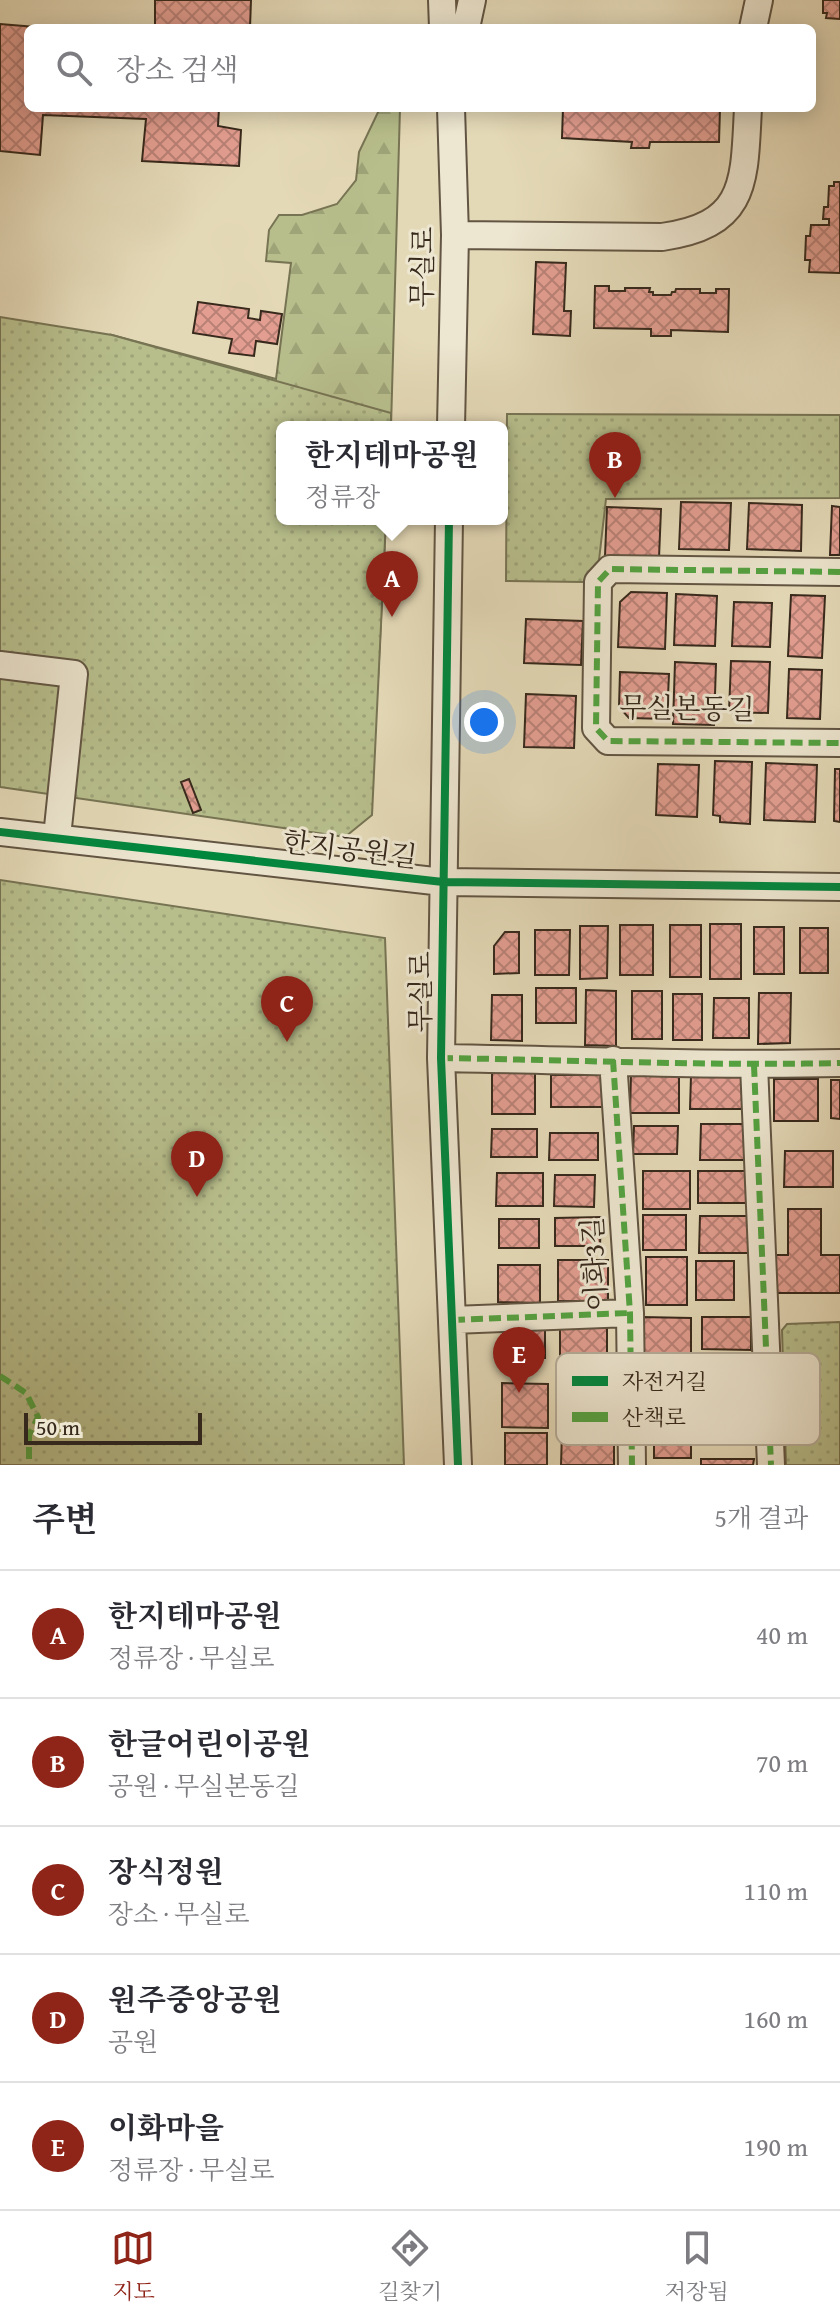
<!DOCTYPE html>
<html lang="ko">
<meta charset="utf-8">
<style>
:root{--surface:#fff;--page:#f2f2f3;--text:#2b2b33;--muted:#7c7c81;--line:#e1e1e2;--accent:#8f2418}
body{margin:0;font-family:"Gentium Book Plus","Noto Serif KR",serif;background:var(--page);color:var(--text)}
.scale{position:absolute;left:24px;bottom:20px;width:178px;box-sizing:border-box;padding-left:8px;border:4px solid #37291c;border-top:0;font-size:22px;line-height:28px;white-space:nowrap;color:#37291c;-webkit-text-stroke:6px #ede6d0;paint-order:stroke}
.you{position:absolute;left:484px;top:722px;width:28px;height:28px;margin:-20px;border:6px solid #fff;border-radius:50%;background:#1a73e8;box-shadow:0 0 0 12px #1a73e833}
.badge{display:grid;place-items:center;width:52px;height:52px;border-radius:50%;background:var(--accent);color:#fff;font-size:26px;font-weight:700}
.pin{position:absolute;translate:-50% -66px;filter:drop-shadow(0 2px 4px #0008)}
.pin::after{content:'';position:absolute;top:42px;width:28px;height:24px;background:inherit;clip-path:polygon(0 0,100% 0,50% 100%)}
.popup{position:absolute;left:276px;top:421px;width:232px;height:104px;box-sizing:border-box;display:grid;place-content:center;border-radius:12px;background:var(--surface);filter:drop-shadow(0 2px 6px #0005);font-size:26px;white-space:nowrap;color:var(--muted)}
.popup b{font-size:30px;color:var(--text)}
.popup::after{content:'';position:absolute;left:50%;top:100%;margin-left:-16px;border:16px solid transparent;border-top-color:var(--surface)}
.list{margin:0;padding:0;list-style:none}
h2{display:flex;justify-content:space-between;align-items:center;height:104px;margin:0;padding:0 32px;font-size:34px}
h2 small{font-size:26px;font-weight:400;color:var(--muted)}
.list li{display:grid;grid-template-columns:52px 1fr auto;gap:24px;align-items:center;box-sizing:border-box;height:128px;padding:0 32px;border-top:2px solid var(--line)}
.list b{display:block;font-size:30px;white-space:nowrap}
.list p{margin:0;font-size:26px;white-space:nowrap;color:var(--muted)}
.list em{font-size:26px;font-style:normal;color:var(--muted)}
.icon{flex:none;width:44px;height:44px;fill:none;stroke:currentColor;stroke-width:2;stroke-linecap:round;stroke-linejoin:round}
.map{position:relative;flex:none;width:840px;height:1465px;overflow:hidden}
.search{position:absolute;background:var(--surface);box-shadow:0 4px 20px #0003;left:24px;right:24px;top:24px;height:88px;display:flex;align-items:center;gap:20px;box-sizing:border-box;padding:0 28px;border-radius:12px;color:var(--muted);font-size:30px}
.sheet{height:744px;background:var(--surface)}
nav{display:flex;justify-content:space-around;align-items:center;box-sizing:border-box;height:112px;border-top:2px solid var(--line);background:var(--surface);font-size:22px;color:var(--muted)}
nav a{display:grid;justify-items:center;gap:4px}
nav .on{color:var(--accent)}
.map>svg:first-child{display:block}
.forest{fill:url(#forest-firs);stroke:#777454;stroke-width:2}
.park{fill:url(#park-dots);stroke:#777454;stroke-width:2}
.building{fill:url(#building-cross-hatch);stroke:#37291c;stroke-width:2}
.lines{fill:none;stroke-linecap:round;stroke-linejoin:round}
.minor-casing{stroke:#625543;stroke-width:30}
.minor{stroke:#ede6d0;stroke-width:26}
.quiet{stroke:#53a341;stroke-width:6;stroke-dasharray:12 6;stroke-linecap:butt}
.cycleway-casing{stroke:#ede6d0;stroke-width:13}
.cycleway{stroke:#00873e;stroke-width:8}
.labels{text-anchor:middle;stroke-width:6;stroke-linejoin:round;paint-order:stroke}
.street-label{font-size:28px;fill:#37291c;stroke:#ede6d0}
.key{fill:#ede6d0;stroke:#b6ad9a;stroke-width:2}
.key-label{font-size:22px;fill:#37291c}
</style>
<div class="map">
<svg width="840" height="1465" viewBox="0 0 840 1465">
<defs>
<pattern id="forest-firs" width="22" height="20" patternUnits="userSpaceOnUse" patternTransform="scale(2)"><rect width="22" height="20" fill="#b7be8c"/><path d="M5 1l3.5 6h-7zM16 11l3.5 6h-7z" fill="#9ea378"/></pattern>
<pattern id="park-dots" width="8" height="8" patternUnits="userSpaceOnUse" patternTransform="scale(2)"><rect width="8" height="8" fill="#b7be8c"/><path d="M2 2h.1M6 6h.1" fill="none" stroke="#9ea378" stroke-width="1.8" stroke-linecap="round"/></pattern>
<pattern id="building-cross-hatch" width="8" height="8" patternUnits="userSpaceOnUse" patternTransform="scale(2)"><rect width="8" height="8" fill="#e39e91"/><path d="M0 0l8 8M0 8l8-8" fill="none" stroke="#b98176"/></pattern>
</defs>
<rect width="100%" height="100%" fill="#e4d9b7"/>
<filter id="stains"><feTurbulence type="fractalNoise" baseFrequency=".0025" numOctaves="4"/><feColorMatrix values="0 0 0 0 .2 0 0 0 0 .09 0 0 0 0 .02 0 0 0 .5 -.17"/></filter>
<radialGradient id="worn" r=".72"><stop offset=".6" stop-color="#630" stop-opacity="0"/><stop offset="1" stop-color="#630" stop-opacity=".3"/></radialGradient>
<!-- forest -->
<path class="forest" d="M380,108h20l-9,319h-109v92h104l-8,161 -266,-345 164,44 15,-116 -25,-2 3,-31 10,-15h23l35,-11 19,-24 3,-28z"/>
<!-- park -->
<path class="park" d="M0,317l112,18 279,78v14h-109v92h104l-14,296 -27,22 -345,-50z
M507,414l333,1v83l-234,1 -8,70 -15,13 -77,-1z
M0,880l385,58 19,527h-404z
M840,1322v143h-54l-4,-135 5,-6z"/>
<!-- building -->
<path class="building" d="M155,0h96l-1,28h-95z
M823,0h17v19l-14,-1 1,-5h-4z
M0,24l48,4h-20v80h191l-1,18 23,4 -2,36 -97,-5 4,-42 -103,-4 -3,40 -40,-4z
M563,108h157l-1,34h-69l-1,6h-18l1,-6 -70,-4z
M834,182h6v91l-31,-1 1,-12h-5l1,-24h4l1,-11h18v-6h-6l1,-12h4l1,-21h5z
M536,262l30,1 -2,48h7l-1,25 -37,-2z
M595,286h14v5h16v-3h25l-1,4h4v3h18l1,-3h3l1,-3h24v4h16v-4h13l-1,43 -57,-2v6h-20v-7l-57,-1z
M198,302l51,7 -1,9 12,2 1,-9 21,3 -5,30 -21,-3 -2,15 -25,-3 3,-14 -39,-6z
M681,502l50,1 -2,47 -50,-1z
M749,503l53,2 -1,46 -54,-2z
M832,506l8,1v48h-10z
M607,507l54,2 -2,49 -54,-2z
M631,592l36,1 -2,56 -47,-2 2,-45z
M676,594l41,2 -2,50 -41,-1z
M791,595l34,1 -3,62 -34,-2z
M734,602l38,1 -2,44 -38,-1z
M526,619l57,2 -2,44 -57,-2z
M731,661l39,1 -2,51 -39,-1z
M675,662l41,2 -2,61 -41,-1z
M789,669l33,1 -2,49 -33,-1z
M620,672l49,2 -2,45 -38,-1 -10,-11z
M526,694l50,2 -2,52 -50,-1z
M715,761l37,1 -2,62 -30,-2v-6l-7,-1z
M766,763l51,2 -2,57 -51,-2z
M658,764l41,1 -2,52 -41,-2z
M835,769h5v53l-6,-1z
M189,779l12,31 -8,3 -12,-31z
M710,924h31v55h-31z
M620,925h33v50h-33z
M670,925h31v52h-31z
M580,926h28l-1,52 -27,1z
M754,927h30v47h-30z
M800,928h28v45h-28z
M535,930h35l-1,45h-34z
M505,932h14v41l-25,1v-28z
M536,988h40v35h-40z
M586,990l30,1v55l-31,-1z
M632,991h30v48h-30z
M759,993h32l-1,50 -32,1z
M673,994h29v46h-29z
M492,995h30v46l-31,-1z
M714,998h35v40h-36z
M492,1072h43v42h-43z
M631,1074h48v39h-49z
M551,1075h56v32h-56z
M691,1076h52v33h-53z
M774,1079h44v42h-44z
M831,1080h9v39l-9,-1z
M701,1124h46l-1,36h-46z
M634,1126h44l-1,28h-44z
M492,1129h45v28h-46z
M550,1133h48v27h-49z
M785,1151h48v36h-49z
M643,1171h47v38h-47z
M698,1171h49v32h-49z
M497,1173h46v33h-47z
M555,1175h40l-1,32 -40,-1z
M788,1209h33v46h19v38h-66v-38h14z
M643,1215h43v35h-43z
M700,1216h49l-1,37h-49z
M601,1217l-1,29h-45v-28z
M499,1219h40v29h-40z
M646,1257h41v48h-41z
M558,1260h50v41h-50z
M696,1261h38v39h-38z
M498,1265h42v38l-42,-1z
M642,1317l49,1v37h-49z
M702,1317h49v33l-49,-1z
M560,1319h47v48h-47z
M503,1325h42v33h-42z
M707,1360h44v44h-44z
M657,1368h34v40h-34z
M563,1381h21v26h15v22h-36z
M502,1383l46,1v44l-46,-1z
M700,1413h57v31h-57z
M691,1418v40h-37v-39z
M562,1432l52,1v32h-53z
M505,1433h42v32h-42z
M701,1459h53l-1,6h-52z"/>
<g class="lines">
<!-- minor casing -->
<g class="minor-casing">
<path id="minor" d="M442,0l1,28
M466,28l6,-28
M753,28l6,-28
M451,108l4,127 -4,192
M455,235l207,2c86,-12 82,-56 86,-129
M449,519l-8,539 17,407
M840,572l-230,-3 -12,13 -2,146 12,13 232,2
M0,665l74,9 -17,163
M0,832l443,50 397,5
M441,1058c133,2 266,8 399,5
M613,1060l17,253 2,152
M754,1065l17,400
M453,1320l177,-7"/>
</g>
<!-- minor -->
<use href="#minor" class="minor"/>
<!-- quiet -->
<path class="quiet" d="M840,572l-230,-3 -12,13 -2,146 12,13 232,2
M441,1058c133,2 266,8 399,5
M613,1060l17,253 2,152
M754,1065l17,400
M453,1320l177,-7
M0,1376l26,17 12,24 -9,18v30"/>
<!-- cycleway casing -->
<g class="cycleway-casing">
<path id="cycleway" d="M449,519l-8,539 17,407
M0,832l443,50 397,5"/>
</g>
<!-- cycleway -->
<use href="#cycleway" class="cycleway"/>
</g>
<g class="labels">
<!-- street labels -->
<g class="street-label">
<text transform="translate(422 267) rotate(-89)" y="10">무실로</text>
<text transform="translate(687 708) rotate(1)" y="10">무실본동길</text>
<text transform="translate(350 849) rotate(7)" y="10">한지공원길</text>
<text transform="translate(420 992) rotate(-90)" y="10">무실로</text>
<text transform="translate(594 1264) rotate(-93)" y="10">이화3길</text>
</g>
</g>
<!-- legend -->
<rect x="556" y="1353" width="264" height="92" rx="12" class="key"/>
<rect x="572" y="1376" width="36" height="10" fill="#00873e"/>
<rect x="572" y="1412" width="36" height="10" fill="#53a341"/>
<g class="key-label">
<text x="622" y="1389">자전거길</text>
<text x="622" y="1425">산책로</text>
</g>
<rect width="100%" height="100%" filter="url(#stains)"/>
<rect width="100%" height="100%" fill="url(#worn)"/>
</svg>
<div class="scale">50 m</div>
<div class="you"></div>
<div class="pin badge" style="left:392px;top:617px">A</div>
<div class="popup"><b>한지테마공원</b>정류장</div>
<div class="pin badge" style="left:615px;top:498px">B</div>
<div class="pin badge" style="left:287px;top:1042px">C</div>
<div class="pin badge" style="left:197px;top:1197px">D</div>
<div class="pin badge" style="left:519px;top:1393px">E</div>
<div class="search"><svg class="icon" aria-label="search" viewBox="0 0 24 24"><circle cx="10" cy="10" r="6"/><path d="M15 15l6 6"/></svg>장소 검색</div>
</div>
<section class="sheet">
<h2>주변<small>5개 결과</small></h2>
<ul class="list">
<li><span class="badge">A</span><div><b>한지테마공원</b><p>정류장 · 무실로</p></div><em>40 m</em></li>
<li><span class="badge">B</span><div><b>한글어린이공원</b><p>공원 · 무실본동길</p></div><em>70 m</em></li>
<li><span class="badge">C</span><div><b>장식정원</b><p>장소 · 무실로</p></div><em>110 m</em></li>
<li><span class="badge">D</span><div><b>원주중앙공원</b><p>공원</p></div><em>160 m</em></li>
<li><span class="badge">E</span><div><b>이화마을</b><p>정류장 · 무실로</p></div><em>190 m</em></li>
</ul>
</section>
<nav>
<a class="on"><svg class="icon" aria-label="map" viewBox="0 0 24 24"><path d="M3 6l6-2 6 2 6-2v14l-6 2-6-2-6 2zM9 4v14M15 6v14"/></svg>지도</a>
<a><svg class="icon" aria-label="directions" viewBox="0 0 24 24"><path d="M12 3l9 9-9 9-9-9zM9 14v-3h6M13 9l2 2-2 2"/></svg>길찾기</a>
<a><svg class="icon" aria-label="saved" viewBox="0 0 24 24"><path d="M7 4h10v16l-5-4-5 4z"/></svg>저장됨</a>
</nav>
